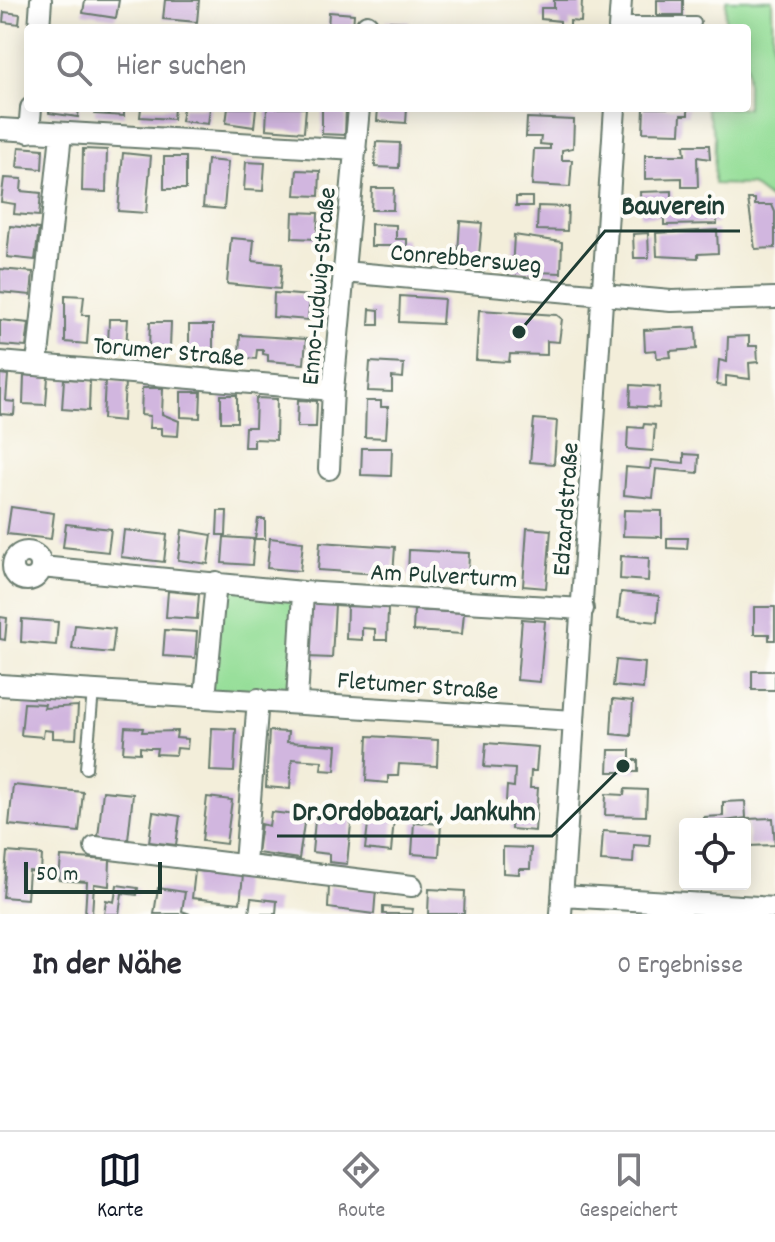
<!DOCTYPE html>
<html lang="de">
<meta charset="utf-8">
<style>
:root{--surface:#fff;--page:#f2f2f3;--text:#2b2b33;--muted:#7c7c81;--line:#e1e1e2;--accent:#111827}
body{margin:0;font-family:Dekko,sans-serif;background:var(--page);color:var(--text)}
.controls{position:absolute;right:24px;bottom:24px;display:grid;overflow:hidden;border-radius:8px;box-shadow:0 4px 20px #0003}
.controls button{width:72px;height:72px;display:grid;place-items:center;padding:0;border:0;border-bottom:2px solid var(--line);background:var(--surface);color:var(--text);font:40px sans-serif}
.scale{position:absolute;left:24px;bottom:20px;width:138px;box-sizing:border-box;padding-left:8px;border:4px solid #1f3d34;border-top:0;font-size:22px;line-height:28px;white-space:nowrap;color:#1f3d34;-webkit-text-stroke:6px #fdfcf7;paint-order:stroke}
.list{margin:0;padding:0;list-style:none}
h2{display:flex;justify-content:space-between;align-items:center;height:104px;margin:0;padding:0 32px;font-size:34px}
h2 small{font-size:26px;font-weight:400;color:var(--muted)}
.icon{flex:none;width:44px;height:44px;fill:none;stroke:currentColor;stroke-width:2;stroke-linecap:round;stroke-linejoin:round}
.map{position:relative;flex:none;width:775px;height:914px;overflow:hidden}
.search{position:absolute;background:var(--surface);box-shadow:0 4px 20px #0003;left:24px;right:24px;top:24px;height:88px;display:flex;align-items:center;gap:20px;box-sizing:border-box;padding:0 28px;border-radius:8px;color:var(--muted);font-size:30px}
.sheet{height:216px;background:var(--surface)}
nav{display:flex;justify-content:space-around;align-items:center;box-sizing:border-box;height:112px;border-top:2px solid var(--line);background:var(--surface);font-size:22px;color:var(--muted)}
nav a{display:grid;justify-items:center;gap:4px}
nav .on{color:var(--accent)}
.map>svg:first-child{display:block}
.green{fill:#95de98;stroke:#5a8e66;stroke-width:2}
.building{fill:#d1b6df}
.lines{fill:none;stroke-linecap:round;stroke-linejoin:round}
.lane-casing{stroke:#697b6e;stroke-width:14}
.street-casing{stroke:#697b6e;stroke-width:24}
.lane{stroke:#fff;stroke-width:10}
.street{stroke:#fff;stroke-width:20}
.labels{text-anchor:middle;stroke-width:8;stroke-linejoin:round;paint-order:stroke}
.street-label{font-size:26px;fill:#1f3d34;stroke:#fdfcf7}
.leader{fill:none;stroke:#1f3d34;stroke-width:3}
.callout-dot{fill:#1f3d34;stroke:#fdfcf7;stroke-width:3}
.callout-label{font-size:28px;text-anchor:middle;font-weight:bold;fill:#1f3d34;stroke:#fdfcf7;stroke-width:8;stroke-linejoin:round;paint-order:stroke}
</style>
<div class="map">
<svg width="775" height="914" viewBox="0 0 775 914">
<rect width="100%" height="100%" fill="#fdfcf7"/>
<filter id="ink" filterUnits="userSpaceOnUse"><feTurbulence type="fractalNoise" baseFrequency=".0125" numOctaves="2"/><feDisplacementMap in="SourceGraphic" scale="16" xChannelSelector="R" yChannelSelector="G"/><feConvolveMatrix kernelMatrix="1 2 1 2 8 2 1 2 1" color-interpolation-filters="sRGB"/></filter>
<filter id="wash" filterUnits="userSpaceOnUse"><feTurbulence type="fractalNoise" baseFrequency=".006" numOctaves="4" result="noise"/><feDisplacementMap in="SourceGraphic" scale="32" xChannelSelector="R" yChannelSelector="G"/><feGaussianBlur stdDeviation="1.8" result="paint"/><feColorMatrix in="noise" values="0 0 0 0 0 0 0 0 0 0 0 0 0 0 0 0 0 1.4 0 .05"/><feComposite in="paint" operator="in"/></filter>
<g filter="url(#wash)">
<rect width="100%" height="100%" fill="#f3eeda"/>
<!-- green -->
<path class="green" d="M726,0h46l3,203 -24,-18 -37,-1 1,-47 -9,-29h41v-80h-22z
M216,582l87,10 -6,109 -92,-4z"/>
<g id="blocks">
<!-- building -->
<path class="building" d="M85,0h34l-3,18 -33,-5z
M165,0h34l-2,22 -34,-3z
M554,0h28l-1,22 -11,-1v7h-10v-7l-19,-2v-11h13z
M657,0h26v15h-26z
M4,12l16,2 -1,10 -16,-2z
M329,12l25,2 -1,14h-25z
M386,21l23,1 -1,6h-23z
M49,108h30l-1,9 -29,-4z
M95,108h29v8l-29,-2z
M141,108h33l-1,11 -33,-2z
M183,108h27l-2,16 -27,-3z
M228,108h28l-2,19 -28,-4z
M267,108h39l-2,24 -38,-3z
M322,108h24l-1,27 -23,-1z
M378,108h29l-1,15 -29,-2z
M644,108h44v7h-7l-1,18 -37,-1z
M527,118l47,2 -1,28 -11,2v10h10l-2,27 -38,-2 2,-36h16v-4l-10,-1 1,-7h-15z
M376,142l24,1 -1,25 -24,-1z
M684,145h25l1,14 -13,-2 1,30h-16v-9l-37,1v-24h40z
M19,147l24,2 -1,20 -25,-2z
M83,149l24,1 -1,42 -24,-1z
M123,153l28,3 -5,57 -28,-2z
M164,157h22v32h-22z
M207,160l21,2 -4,47 -21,-2z
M246,162l19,1 -2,28 -19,-1z
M297,170l23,1 -1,25 -24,-1z
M4,178l18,1 -1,12 20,2 -2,23 -25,-2 1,-10 -14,-2z
M372,188h22l-1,22h-22z
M672,191v9l44,3 1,21 -53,1v-9h-23l-1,-24z
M516,197h16v9h-16z
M748,199h7v6h17l3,7v36l-20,1z
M538,206l30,1 -1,24 -30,-1z
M293,212l25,1 -1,26 -25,-1z
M460,221l22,2 -3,32 -21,-1z
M371,224l25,1v14h11v14l-13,-1v-6h-23z
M10,226l29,3 -4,31 -28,-3z
M717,230l1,23 -20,1v4l-41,-2 -1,-23z
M648,233l1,25h-15l-1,-24z
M514,235l48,7 -1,31 -49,-2z
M231,238l23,2 -2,21 30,3 -2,25 -53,-5z
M0,269l33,3 -2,23 -31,-3z
M274,293l36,3 -2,24 -35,-3z
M65,295l19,1 -2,19h7l-2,29 -22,-2z
M400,296l44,3 -2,25 -43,-2z
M370,309l9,1v15h-10z
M479,310l78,5 5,4 -3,23 -12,-1v14l-37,-1 -1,8 -33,-2z
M109,319h19l-2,29 -18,-1z
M0,320l29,3 -3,24 -26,-2z
M150,322h21l-1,26 -21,-1z
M189,325h24v27h-24z
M696,327l1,22 -27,2 1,6 -14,1 -1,-8 -11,1 -1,-21z
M240,335l66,4 -2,25 -36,-3v-6l-5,-1v-4h-6l-1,9 -17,-2z
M749,336v10h8l1,16 -9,1 1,16 -24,-3v10l-9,-1 2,-25 8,2 1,-25z
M370,362l34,2 -1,14 -11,-1v15l-24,-1z
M0,374l8,1 -2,26 9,1 -1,13 -14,-1z
M24,375l24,2 -2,28 -23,-1z
M64,379l26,1 -1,31 -27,-2z
M105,381l20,1 -2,39 -20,-2z
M631,385l29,2 -1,21 -29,-2z
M142,388h21l-1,26 17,7 -1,15 -17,-1v-7h-12l1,-12 -9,-1z
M181,392h20l-1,26 -19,-1z
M221,395h16v27h-16z
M256,398l21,1 -1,41 -22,-1v8h-10l1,-20h10z
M298,400l19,1 -1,26h-19z
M366,401h15v6h7l-2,31 -21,-1z
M534,419l23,2 -3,43 -24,-2z
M644,424l11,1 -2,26 -26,-2 1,-22 15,1z
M362,448h30l-1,28 -30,-1z
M684,454l15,1 -1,18 -42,-4 -3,29 -29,-3 2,-28 24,2 1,-9 33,3z
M11,507l43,6 -3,26 -44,-5z
M624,510l38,1v26l-39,-1z
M218,511h9l-1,24h-9z
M258,519h7v20h-10z
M66,524l45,5 -3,23 -45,-5z
M527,528l24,2 -5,58 -23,-2z
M124,530l43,5 -3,27 -43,-5z
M182,530l30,5 -4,29 -30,-4z
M224,537l30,2 -2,26 -30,-2z
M270,538l33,4 -3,29 -33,-3z
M667,538h21l-1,11 -20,-1z
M320,542l75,5 -2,28 -75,-5z
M409,550l60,3 -1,25 -60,-2z
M621,556l28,2 -1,23 -28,-2z
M168,591l31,3 -2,25 -31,-2z
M621,592l38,4 -2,26 -39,-4z
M309,602l26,2 -3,54 -26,-1z
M347,606l41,1 -1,33h-12v-11l-13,-1v12l-16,-1z
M754,607h21v33h-6v-6h-15z
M414,610l50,3 -2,21 -49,-3z
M0,617l7,1 -2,22 -5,-1z
M22,619l36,3 -2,23 -35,-3z
M522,619l23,2 -5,61 -23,-2z
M75,625l40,4 -3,24 -40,-4z
M165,630l32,2 -2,26 -32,-2z
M616,660l29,3 -2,26 -30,-3z
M752,671h23v19h-23z
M613,699l20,2 -2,35 -20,-2z
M24,703l21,1 -1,4 34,-2 -2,33 -23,-1v-7l-9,-1 -1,7 -22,-2z
M125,727l18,1 -1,4 35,-1 -1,7 12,1 -1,10 -10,-1 -1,7 -20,-1 1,-6h-8l-9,-1v6l-17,-1z
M212,728l24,1 -2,43 -24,-1z
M269,731l19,1 -1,10 50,3 -2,26 -14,-1 1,-9 -30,-2 -2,30 -24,-2z
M368,736l70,4 -1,26 -38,-2 -1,12h-10v7l-22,-2z
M486,743l52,4 -2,24h-5l-1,17h8l-3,43 -24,-2 2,-28h-7l1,-15 7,1 1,-18 -31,-2z
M609,750h21v10h8v12h-30z
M13,785l70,7 -4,40 -70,-7z
M625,789l22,1 -1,26 -41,-1 1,-21 18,1z
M103,791l30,3 -5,46 -30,-3z
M207,797l25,3 -6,44 -24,-3z
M745,801l1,17 -42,6v-7l19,-1v-14z
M316,810l36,4 -5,50 -18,-2v-8l-17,-2z
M153,812l27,4 -4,29 -27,-3z
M271,812l34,4 -6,43 -42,-6 4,-29 8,2z
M369,816l25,3 -3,33 -26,-3z
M773,818l2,27 -26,1 -2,-27z
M414,822l27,2 -2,32 -27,-2z
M603,831l47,3 -1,12 -15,-1 -1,18 -32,-2z
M503,847l28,1 -1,21h-11v5l-16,-1z
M7,852l35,3 -1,17 -12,-1 -2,28 -24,-2z
M61,857l49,3 -1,26 -15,-2 -2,30h-7l2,-32 -28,-2z
M195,871l48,4 -3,28 -48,-5z
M117,885l21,3 -1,7 -15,-2 -3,21h-15l2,-14 8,2z
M329,886l47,3 -2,25 -46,-6z
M158,888l27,4 -3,19 8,3h-36z
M429,889l36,2 -1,23h-36z
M251,898l26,3 -1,13h-27z
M383,907l30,2 -1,5h-29z"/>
</g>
</g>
<g filter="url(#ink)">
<use href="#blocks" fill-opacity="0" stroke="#697b6e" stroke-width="2"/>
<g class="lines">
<!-- lane casing -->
<g class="lane-casing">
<path id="lane" d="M620,23h75
M86,768l7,-77"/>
</g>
<!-- street casing -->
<g class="street-casing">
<path id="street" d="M39,28l2,-28
M367,28v-3
M619,28l2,-28
M0,129l356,21
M29,132l2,-24
M344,272l327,29 104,-3
M0,362l333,28
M37,365l24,-231
M329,469l4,-79 26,-282
M13 566a14 14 0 1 1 28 0a14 14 0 1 1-28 0Z
M41,567l262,25 280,17
M0,685l574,36
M205,697l11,-115
M297,701l6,-109
M95,847l317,39
M245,863l13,-164
M562,896l213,12
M561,914l54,-806"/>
</g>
<!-- lane -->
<use href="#lane" class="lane"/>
<!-- street -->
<use href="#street" class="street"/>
</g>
</g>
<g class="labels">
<!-- street labels -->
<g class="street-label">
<text transform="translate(466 257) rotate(5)" y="9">Conrebbersweg</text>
<text transform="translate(317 286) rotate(-85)" y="9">Enno-Ludwig-Straße</text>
<text transform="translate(169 350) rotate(5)" y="9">Torumer Straße</text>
<text transform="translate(564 509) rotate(-86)" y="9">Edzardstraße</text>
<text transform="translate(444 574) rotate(3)" y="9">Am Pulverturm</text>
<text transform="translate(418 684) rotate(4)" y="9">Fletumer Straße</text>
</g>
</g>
<!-- callouts -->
<path class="leader" d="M519 332L605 231H740M623 766L552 836H277"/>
<g class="callout-dot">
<circle cx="519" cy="332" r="8"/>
<circle cx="623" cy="766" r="8"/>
</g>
<g class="callout-label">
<text x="673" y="214">Bauverein</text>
<text x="414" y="820">Dr.Ordobazari, Jankuhn</text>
</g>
</svg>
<div class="controls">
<button><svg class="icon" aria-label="locate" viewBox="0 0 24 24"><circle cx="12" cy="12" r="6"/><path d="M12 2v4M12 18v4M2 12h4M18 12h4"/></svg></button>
</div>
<div class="scale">50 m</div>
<div class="search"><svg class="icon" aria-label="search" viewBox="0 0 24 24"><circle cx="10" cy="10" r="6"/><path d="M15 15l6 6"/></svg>Hier suchen</div>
</div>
<section class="sheet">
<h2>In der Nähe<small>0 Ergebnisse</small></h2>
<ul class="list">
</ul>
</section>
<nav>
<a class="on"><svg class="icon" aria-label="map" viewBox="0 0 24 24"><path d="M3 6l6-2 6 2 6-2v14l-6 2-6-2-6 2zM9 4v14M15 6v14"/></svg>Karte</a>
<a><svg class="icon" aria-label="directions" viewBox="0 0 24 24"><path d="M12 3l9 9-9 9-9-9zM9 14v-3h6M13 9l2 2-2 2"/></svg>Route</a>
<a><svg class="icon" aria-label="saved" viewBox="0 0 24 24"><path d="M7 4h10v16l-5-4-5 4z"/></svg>Gespeichert</a>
</nav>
